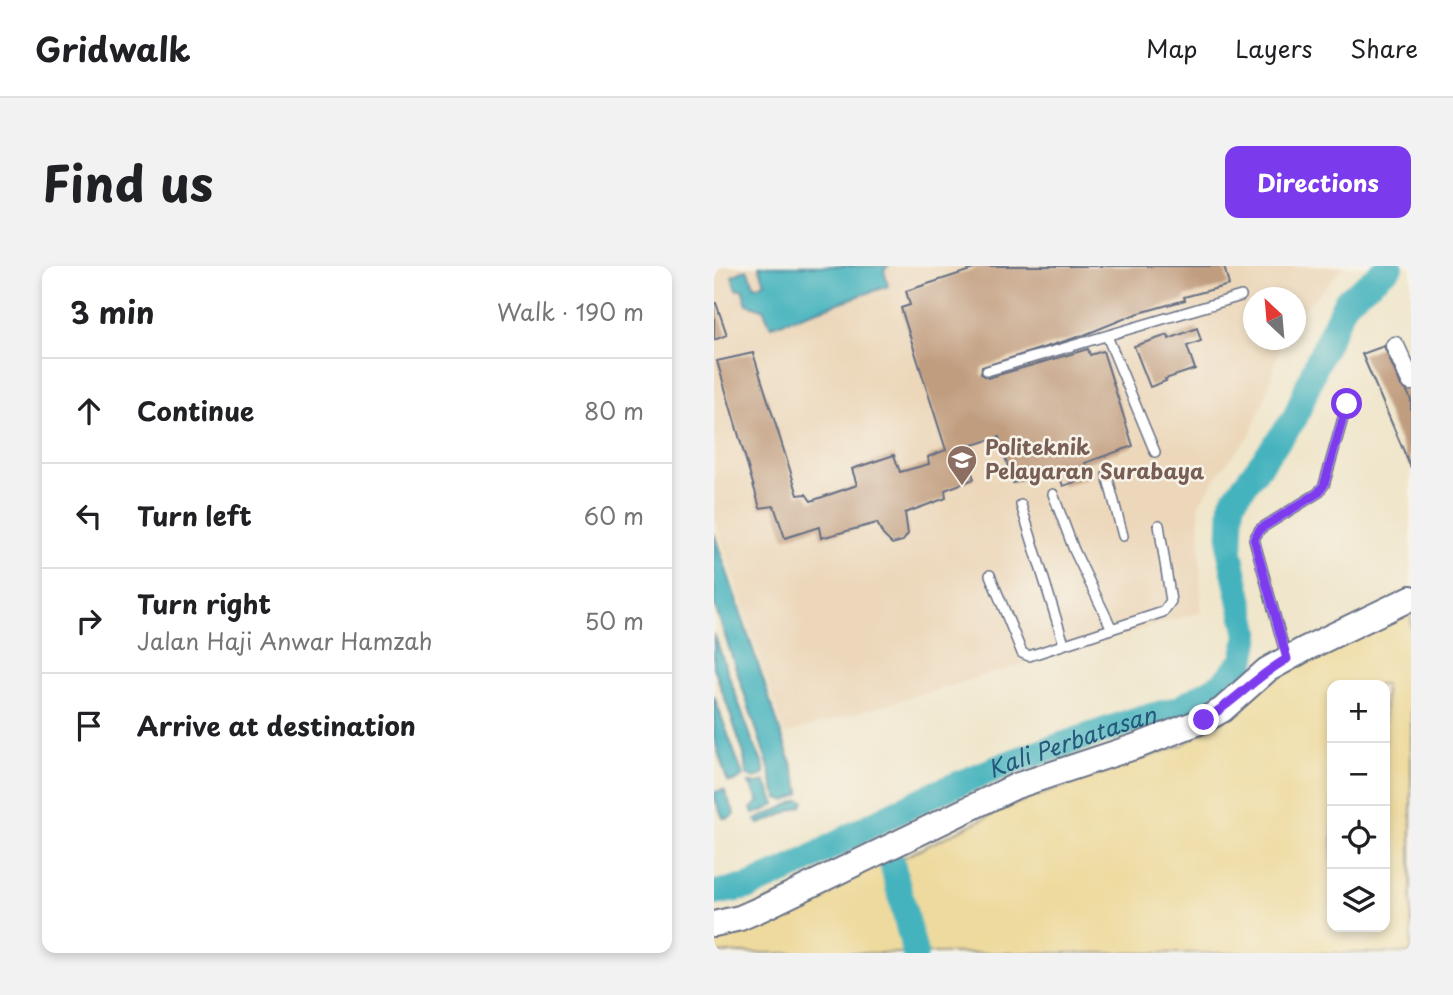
<!DOCTYPE html>
<meta charset="utf-8">
<style>
:root{--surface:#fff;--page:#f2f2f2;--text:#202124;--muted:#757577;--line:#e0e0e0;--accent:#7c3aed}
body{margin:0;font-family:"Playpen Sans",sans-serif;background:var(--page);color:var(--text)}
.controls{position:absolute;right:21px;bottom:21px;display:grid;overflow:hidden;border-radius:14px;box-shadow:0 4px 10px #0003}
.controls button{width:63px;height:63px;display:grid;place-items:center;padding:0;border:0;border-bottom:2px solid var(--line);background:var(--surface);color:var(--text);font:35px sans-serif}
.compass{position:absolute;left:529px;top:21px;width:63px;height:63px;border-radius:50%;background:var(--surface);box-shadow:0 4px 10px #0003;rotate:334deg}
.stop{position:absolute;width:21px;height:21px;margin:-16px;border:5px solid #7c3aed;border-radius:50%;background:#fff}
.stop.end{background:#7c3aed;border-color:#fff;box-shadow:0 2px 7px #0008}
.list{margin:0;padding:0;list-style:none}
h2{display:flex;justify-content:space-between;align-items:center;height:91px;margin:0;padding:0 28px;font-size:30px}
h2 small{font-size:23px;font-weight:400;color:var(--muted)}
.list li{display:grid;grid-template-columns:46px 1fr auto;gap:21px;align-items:center;box-sizing:border-box;height:105px;padding:0 28px;border-top:2px solid var(--line)}
.list b{display:block;font-size:26px;white-space:nowrap}
.list p{margin:0;font-size:23px;white-space:nowrap;color:var(--muted)}
.list em{font-size:23px;font-style:normal;color:var(--muted)}
.icon{flex:none;width:38px;height:38px;fill:none;stroke:currentColor;stroke-width:2;stroke-linecap:round;stroke-linejoin:round}
.map{position:relative;flex:none;width:697px;height:687px;overflow:hidden;border-radius:14px}
header{display:flex;align-items:center;gap:42px;box-sizing:border-box;height:98px;padding:0 35px;background:var(--surface);border-bottom:2px solid var(--line)}
header strong{font-size:33px}
nav{display:flex;gap:38px;margin-inline-start:auto;font-size:24px}
.intro{display:flex;align-items:center;justify-content:space-between;box-sizing:border-box;height:168px;padding:0 42px}
h1{margin:0;font-size:49px}
.button{padding:18px 32px;border-radius:14px;background:var(--accent);color:#fff;font-size:24px;font-weight:700}
main{display:flex;gap:42px;padding:0 42px}
aside{flex:1;background:var(--surface);border-radius:14px;box-shadow:0 4px 10px #0003}
.map>svg:first-child{display:block}
.built{fill:#ecd7ba}
.sand{fill:#eeda9e;stroke:#84847e;stroke-width:2;fill-rule:evenodd}
.water{fill:#44b3be;stroke:#30718e;stroke-width:2}
.lines{fill:none;stroke-linecap:round;stroke-linejoin:round}
.river{stroke:#44b3be;stroke-width:26}
.building{fill:#c19d7f}
.lane-casing{stroke:#666f84;stroke-width:12}
.street-casing{stroke:#666f84;stroke-width:21}
.secondary-casing{stroke:#666f84;stroke-width:28}
.lane{stroke:#fff;stroke-width:9}
.street{stroke:#fff;stroke-width:18}
.secondary{stroke:#fff;stroke-width:24}
.route{stroke:#7c3aed;stroke-width:9}
.labels{text-anchor:middle;stroke-width:5;stroke-linejoin:round;paint-order:stroke}
.education-label{font-size:21px;font-weight:bold;fill:#785e54;stroke:#f7f3e8;text-anchor:start}
.water-label{font-size:23px;font-style:italic;fill:#27577b;stroke:#f7f3e8}
</style>
<header>
<strong>Gridwalk</strong>
<nav><a>Map</a><a>Layers</a><a>Share</a></nav>
</header>
<div class="intro"><h1>Find us</h1><a class="button">Directions</a></div>
<main>
<aside>
<h2>3 min<small>Walk · 190 m</small></h2>
<ul class="list">
<li><svg class="icon" aria-label="ahead" viewBox="0 0 24 24"><path d="M12 20V5M6 11l6-6 6 6"/></svg><div><b>Continue</b></div><em>80 m</em></li>
<li><svg class="icon" aria-label="left" viewBox="0 0 24 24"><path d="M17 20v-9H6M10 6l-5 5 5 5"/></svg><div><b>Turn left</b></div><em>60 m</em></li>
<li><svg class="icon" aria-label="right" viewBox="0 0 24 24"><path d="M7 20v-9h11M14 6l5 5-5 5"/></svg><div><b>Turn right</b><p>Jalan Haji Anwar Hamzah</p></div><em>50 m</em></li>
<li><svg class="icon" aria-label="arrive" viewBox="0 0 24 24"><path d="M6 21V4h12l-3 4 3 4H6"/></svg><div><b>Arrive at destination</b></div></li>
</ul>
</aside>
<div class="map">
<svg width="697" height="687" viewBox="0 0 697 687">
<rect width="100%" height="100%" fill="#f7f3e8"/>
<filter id="ink" filterUnits="userSpaceOnUse"><feTurbulence type="fractalNoise" baseFrequency=".0143" numOctaves="2"/><feDisplacementMap in="SourceGraphic" scale="14" xChannelSelector="R" yChannelSelector="G"/><feConvolveMatrix kernelMatrix="1 2 1 2 8 2 1 2 1" color-interpolation-filters="sRGB"/></filter>
<filter id="wash" filterUnits="userSpaceOnUse"><feTurbulence type="fractalNoise" baseFrequency=".00686" numOctaves="4" result="noise"/><feDisplacementMap in="SourceGraphic" scale="28" xChannelSelector="R" yChannelSelector="G"/><feGaussianBlur stdDeviation="1.57" result="paint"/><feColorMatrix in="noise" values="0 0 0 0 0 0 0 0 0 0 0 0 0 0 0 0 0 1.4 0 .05"/><feComposite in="paint" operator="in"/></filter>
<g filter="url(#wash)">
<rect width="100%" height="100%" fill="#f0e6cc"/>
<!-- built -->
<path class="built" d="M0,0h631l-49,52v-20h-42v42h27l-14,53 -17,42 -28,34 -23,35 2,108 -416,122 -71,-216z"/>
<!-- sand -->
<path class="sand" d="M697,346v341h-496l-23,-90 120,-58 170,-60 40,-24 38,-32 40,-26zM618,419h53v242h-53z
M171,583l28,104h-199v-29z"/>
<!-- water -->
<path class="water" d="M45,0h129l-4,4 4,16 -117,40 -8,-17 -16,-5 -5,-15 -5,1 -5,-14 15,-7 8,18 10,-4z
M0,267l86,257v4l-14,7 -8,-3 -3,-6 -7,-28 -54,-161z
M0,368l38,106 12,27v7l-10,5 -8,-5 -2,-20 -30,-87z
M0,430l29,80 -5,4 -9,2 -3,-5 -12,-39z
M51,515l10,23 -13,8 -9,1 -2,-4 8,-8 -10,-18 9,1z
M10,524l10,22v3l-7,4 -4,-1 -9,-21 1,-5z
M85,534l5,1 -2,5c-15,5 -27,13 -43,18l-3,-4z"/>
<g class="lines">
<!-- river -->
<g class="river">
<path d="M178,597l23,90"/>
<path id="s1" d="M0,627l34,-6 52,-23 71,-39 65,-32 76,-31 123,-42 43,-11 44,-25 21,-23 5,-26 -18,-82 2,-51 63,-84 21,-53 30,-64 44,-35"/>
</g>
</g>
<g id="blocks">
<!-- building -->
<path class="building" d="M269,0h241l5,19 -45,12 1,3 -49,14 -52,21 -102,32 -1,7 7,4 100,-29 2,6 13,-4 30,95 -48,17 4,14 -26,9 -6,-16 -44,13 -14,-46 -36,11 11,31 -29,11 1,8 -41,15 3,21 -5,7 -11,3 -9,-9 -6,-12 -56,15 -2,-11 -34,11 -11,-32 -14,2 -43,-147 36,-8 45,142 8,-1 5,7 46,-16 -5,-16 42,-14 6,17 29,-8 -1,-7 18,-7 -45,-142 9,-3 -4,-14z
M0,37h2l11,32 -13,5z
M483,62l4,13 -14,5 8,23 -30,10 1,2 -16,6 -16,-41 34,-11 1,4z
M670,80l17,40 6,5 4,9v68l-49,-114z"/>
</g>
</g>
<g filter="url(#ink)">
<use href="#blocks" fill-opacity="0" stroke="#666f84" stroke-width="2"/>
<g class="lines">
<!-- lane casing -->
<g class="lane-casing">
<path id="lane" d="M393,70l48,116
M273,105l254,-75
M393,209l16,61
M339,228l21,56 38,79
M307,239l43,139
M276,309l32,78 7,3 134,-44 8,-11 -12,-76
M572,390l-32,-117 6,-10 58,-36 6,-8 23,-81"/>
</g>
<!-- street casing -->
<g class="street-casing">
<path id="street" d="M681,80l16,35"/>
</g>
<!-- secondary casing -->
<g class="secondary-casing">
<path id="secondary" d="M0,658l26,-6 25,-11 251,-121 124,-41 64,-25 18,-10 45,-40 38,-21 106,-51"/>
</g>
<!-- lane -->
<use href="#lane" class="lane"/>
<!-- street -->
<use href="#street" class="street"/>
<!-- secondary -->
<use href="#secondary" class="secondary"/>
</g>
</g>
<g class="lines" filter="url(#ink)">
<!-- route -->
<path class="route" d="M490,454c30,-17 52,-44 83,-61l-33,-120 6,-10 58,-36 6,-8 23,-81"/>
</g>
<!-- icons -->
<defs>
<g id="university-pin" transform="scale(1.575)"><path d="M0 17L-7.5 6A9.5 9.5 0 1 1 7.5 6Z" fill="#8d6e63" stroke="#f7f3e8"/><path d="M0-5L7-2L0 1L-7-2ZM-4 1L0 2.5L4 1V4Q0 6-4 4Z" fill="#fff"/></g>
</defs>
<g fill-rule="evenodd">
<use href="#university-pin" x="248" y="194"/>
</g>
<g class="labels">
<!-- education labels -->
<g class="education-label">
<text x="271" y="189">Politeknik<tspan x="271" dy="24">Pelayaran Surabaya</tspan></text>
</g>
<!-- water labels -->
<g class="water-label">
<text dy="8" stroke="none"><textPath href="#s1" startOffset="390">Kali Perbatasan</textPath></text>
</g>
</g>
</svg>
<div class="controls">
<button>+</button>
<button>−</button>
<button><svg class="icon" aria-label="locate" viewBox="0 0 24 24"><circle cx="12" cy="12" r="6"/><path d="M12 2v4M12 18v4M2 12h4M18 12h4"/></svg></button>
<button><svg class="icon" aria-label="layers" viewBox="0 0 24 24"><path d="M12 4l9 5-9 5-9-5zM3 14l9 5 9-5"/></svg></button>
</div>
<svg class="compass" viewBox="-18 -18 36 36"><path d="M0-13l5 13h-10z" fill="#e53935"/><path d="M0 13l5-13h-10z" fill="#757577"/></svg>
<div class="stop" style="left:633px;top:138px"></div>
<div class="stop end" style="left:490px;top:454px"></div>
</div>
</main>
